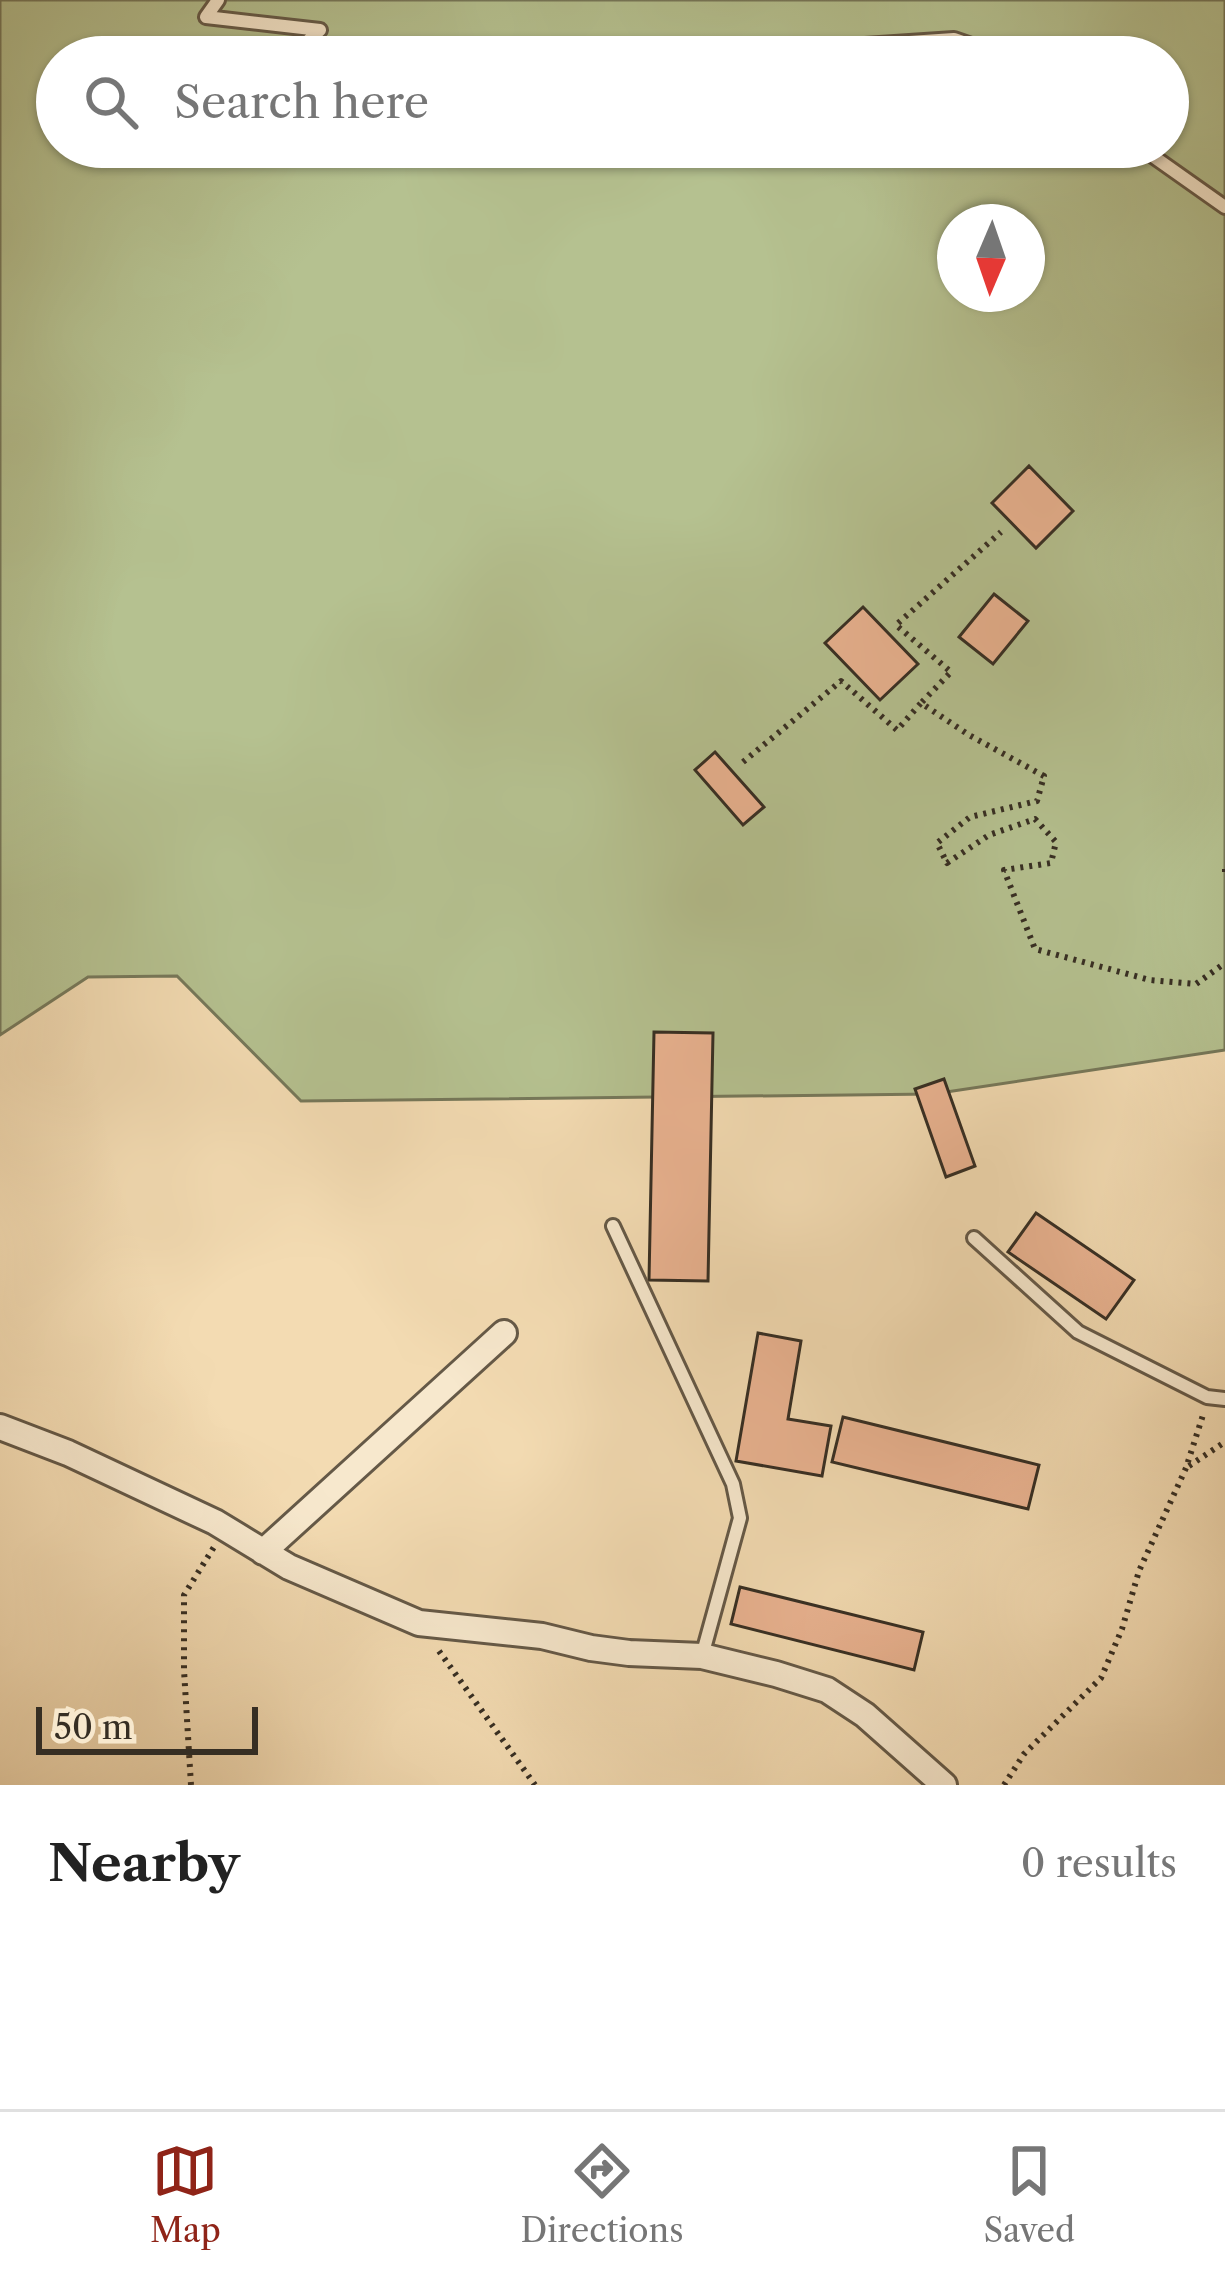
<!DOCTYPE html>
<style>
:root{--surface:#fff;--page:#f2f2f2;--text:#222;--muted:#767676;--line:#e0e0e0;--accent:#8f2418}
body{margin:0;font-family:"Libre Caslon Text",serif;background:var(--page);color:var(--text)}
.compass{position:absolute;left:937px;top:204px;width:108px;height:108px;border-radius:50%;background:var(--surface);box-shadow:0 3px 9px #0004;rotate:182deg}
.scale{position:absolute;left:36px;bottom:30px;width:222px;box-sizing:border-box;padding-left:12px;border:6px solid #362e23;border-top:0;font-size:33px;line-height:42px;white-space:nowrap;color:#362e23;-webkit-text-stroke:9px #f7e8cd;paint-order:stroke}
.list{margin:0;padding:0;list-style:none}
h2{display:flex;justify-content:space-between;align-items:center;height:156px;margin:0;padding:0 48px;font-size:51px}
h2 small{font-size:39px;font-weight:400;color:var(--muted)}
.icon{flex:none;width:66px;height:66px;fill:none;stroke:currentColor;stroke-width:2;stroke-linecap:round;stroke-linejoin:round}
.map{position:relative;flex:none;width:1225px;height:1785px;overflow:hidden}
.search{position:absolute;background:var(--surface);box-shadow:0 3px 9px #0004;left:36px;right:36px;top:36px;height:132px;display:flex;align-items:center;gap:30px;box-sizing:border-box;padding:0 42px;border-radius:66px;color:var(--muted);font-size:45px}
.sheet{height:324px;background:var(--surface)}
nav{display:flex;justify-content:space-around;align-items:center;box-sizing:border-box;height:168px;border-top:3px solid var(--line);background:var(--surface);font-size:33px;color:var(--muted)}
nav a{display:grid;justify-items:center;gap:6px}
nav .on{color:var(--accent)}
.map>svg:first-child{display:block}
.green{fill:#b5c190;stroke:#76785a;stroke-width:3;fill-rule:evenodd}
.building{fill:#eab391;stroke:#362e23;stroke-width:3}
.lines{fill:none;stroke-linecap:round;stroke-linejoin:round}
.lane-casing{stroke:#655947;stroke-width:18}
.street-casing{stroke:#655947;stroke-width:30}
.path{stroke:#362e23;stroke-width:6;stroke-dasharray:3 6;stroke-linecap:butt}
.lane{stroke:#f7e8cd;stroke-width:12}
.street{stroke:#f7e8cd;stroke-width:24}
</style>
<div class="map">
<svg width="1225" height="1785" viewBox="0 0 1225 1785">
<rect width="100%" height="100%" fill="#f3dbb2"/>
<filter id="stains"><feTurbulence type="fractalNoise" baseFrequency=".00167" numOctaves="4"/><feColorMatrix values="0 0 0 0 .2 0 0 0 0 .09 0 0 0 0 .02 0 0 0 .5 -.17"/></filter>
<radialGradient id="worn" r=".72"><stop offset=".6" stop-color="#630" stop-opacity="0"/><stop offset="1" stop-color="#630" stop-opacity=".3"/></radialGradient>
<!-- green -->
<path class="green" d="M0,0h1225v1050l-292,44 -632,7 -124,-125 -89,1 -88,58zM57,57h1111v90h-1111zM955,222h72v72h-72z"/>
<!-- building -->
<path class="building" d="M1029,466l44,45 -37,37 -44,-45z
M994,594l34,27 -35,43 -34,-27z
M863,607l55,57 -38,36 -55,-57z
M715,752l49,55 -21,18 -48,-55z
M654,1032l59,1 -5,248 -59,-1z
M944,1079l31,87 -29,11 -31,-88z
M1036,1213l98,67 -28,39 -98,-67z
M758,1333l43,8 -13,78 43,7 -9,50 -86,-15z
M843,1417l196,48 -11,44 -196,-47z
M740,1587l183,45 -9,38 -183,-46z"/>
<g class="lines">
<!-- lane casing -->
<g class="lane-casing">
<path id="lane" d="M218,0l-12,17 114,13 -21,19 -18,8
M791,57l44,-10 119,-8 52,18
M1140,147l85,60
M613,1226l120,258 7,34 -38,138
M974,1238l104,94 129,65 18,2"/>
</g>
<!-- street casing -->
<g class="street-casing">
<path id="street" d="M0,1427l68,26 147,69 74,45 130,56 123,13 49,12 38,5 73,3 74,18 51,16 38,25 79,70
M263,1552l241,-219"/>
</g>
<!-- path -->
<path class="path" d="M922,702l29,-30 -55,-47 105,-93
M743,762l98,-81 56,49 24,-27 48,32 75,41 -7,25 -67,16 -33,26 10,20 42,-28 46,-16 21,23 -5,21 -47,7 31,79 115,31 46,4 29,-21
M1225,869v3
M1189,1466l36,-24
M439,1651l96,134
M191,1785l-7,-115v-75l30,-48
M1004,1785l20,-31 77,-76 21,-49 17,-58 47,-103 17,-53"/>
<!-- lane -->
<use href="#lane" class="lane"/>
<!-- street -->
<use href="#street" class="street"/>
</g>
<rect width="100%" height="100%" filter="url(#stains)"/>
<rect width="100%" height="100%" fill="url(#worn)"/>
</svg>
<svg class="compass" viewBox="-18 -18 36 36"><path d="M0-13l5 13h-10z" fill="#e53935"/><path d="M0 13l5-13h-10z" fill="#767676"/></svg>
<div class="scale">50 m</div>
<div class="search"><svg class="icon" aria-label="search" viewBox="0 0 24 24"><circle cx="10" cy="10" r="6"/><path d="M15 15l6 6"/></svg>Search here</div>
</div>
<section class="sheet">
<h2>Nearby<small>0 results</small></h2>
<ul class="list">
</ul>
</section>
<nav>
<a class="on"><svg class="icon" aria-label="map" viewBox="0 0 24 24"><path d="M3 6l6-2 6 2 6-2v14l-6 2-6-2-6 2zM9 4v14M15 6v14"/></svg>Map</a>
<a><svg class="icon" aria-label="directions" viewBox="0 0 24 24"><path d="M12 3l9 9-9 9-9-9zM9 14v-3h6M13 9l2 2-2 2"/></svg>Directions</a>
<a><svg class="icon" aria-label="saved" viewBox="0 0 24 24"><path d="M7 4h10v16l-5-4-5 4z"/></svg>Saved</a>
</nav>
